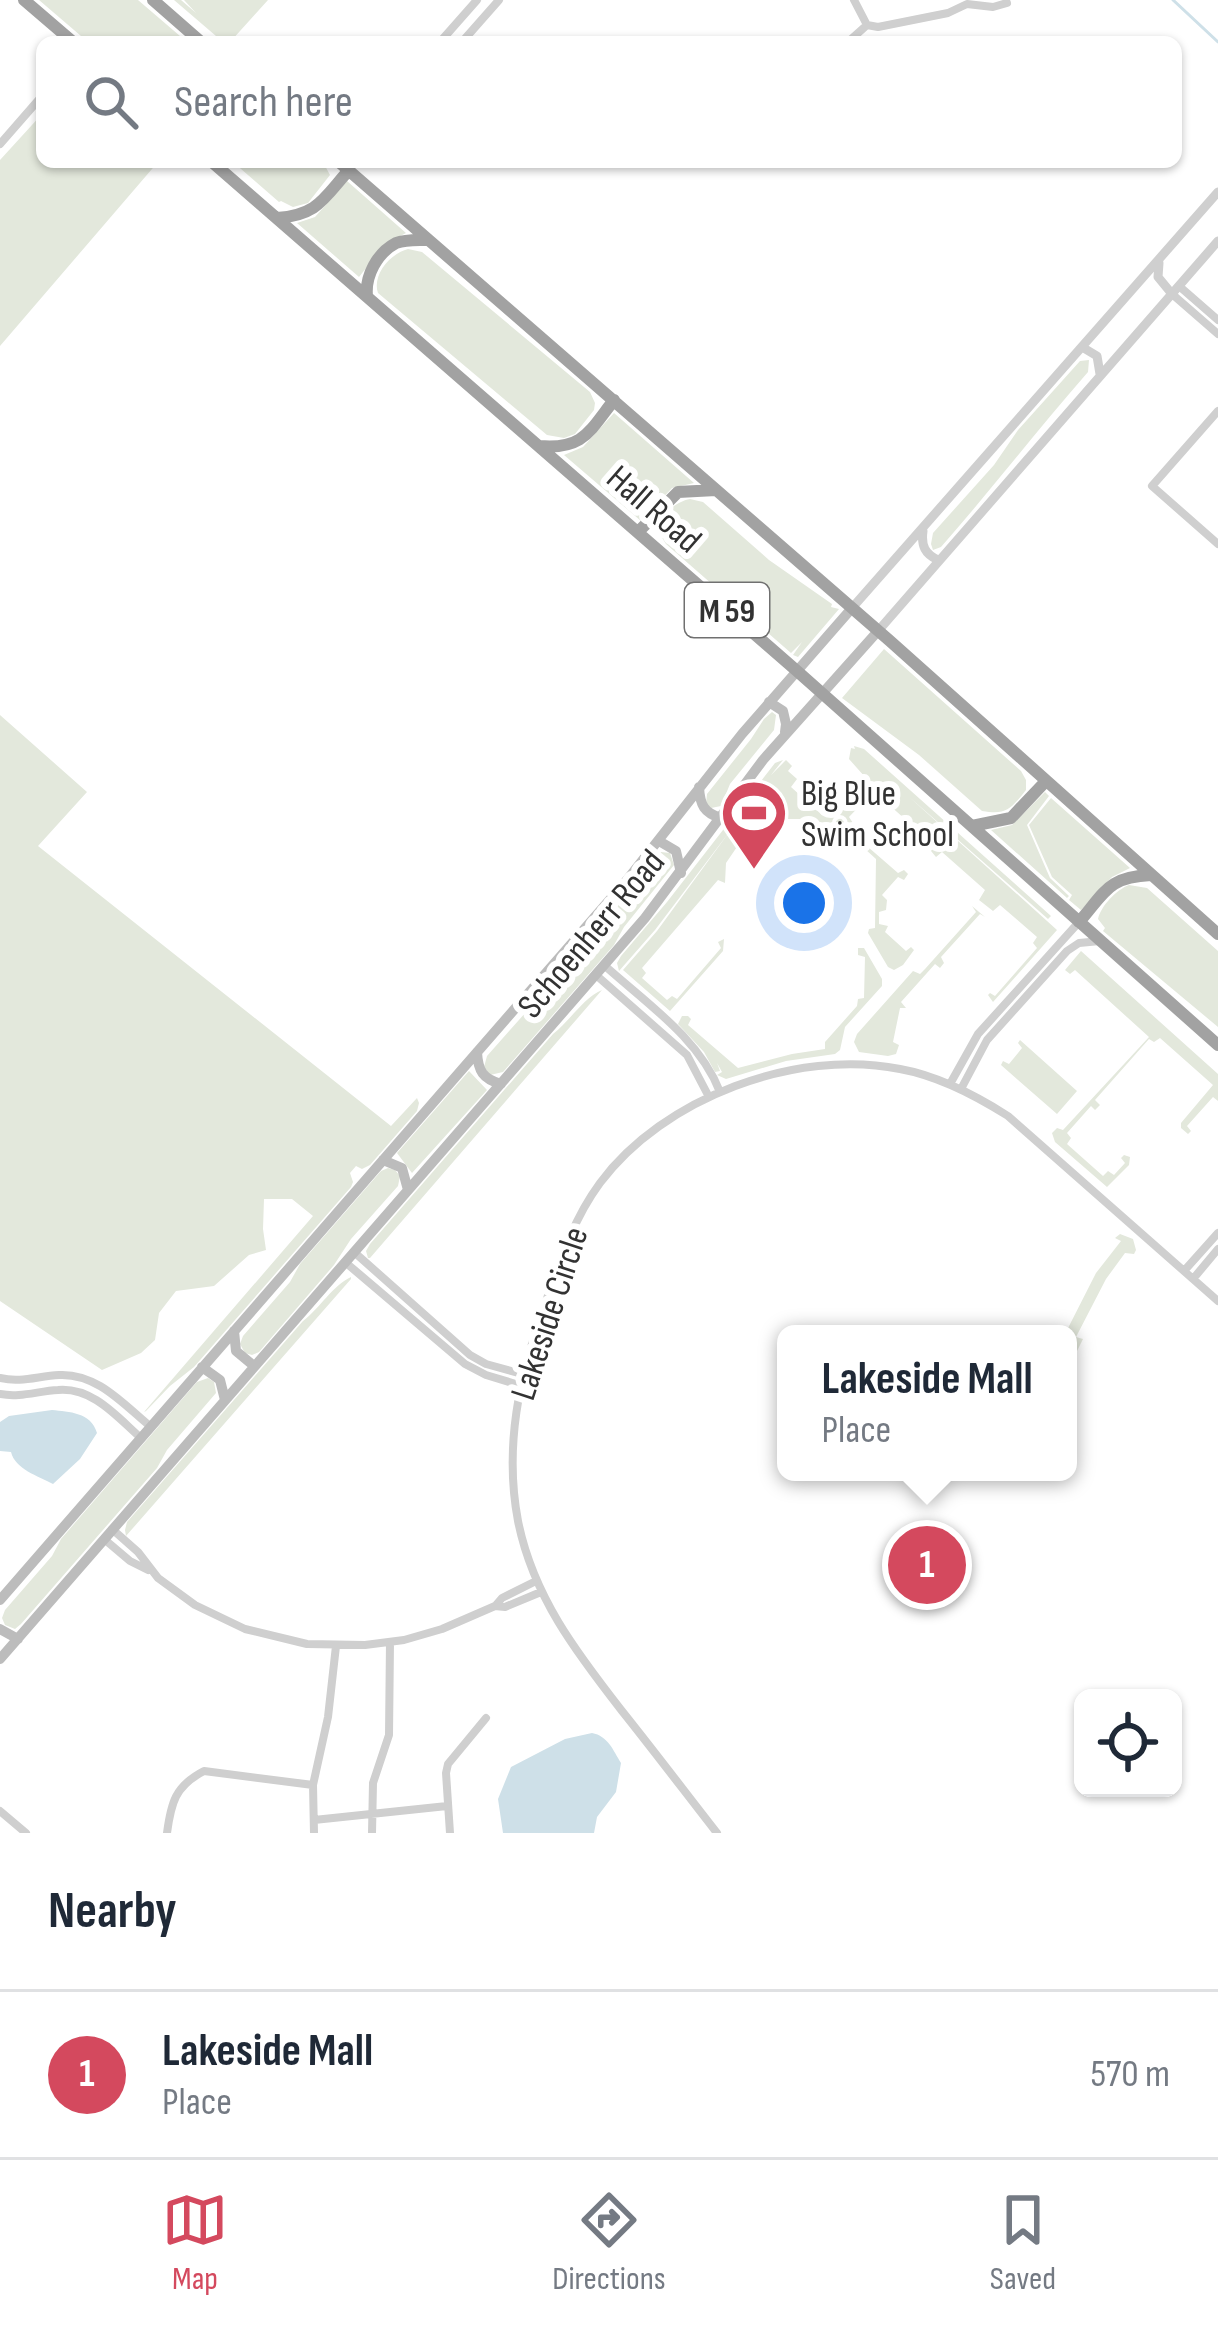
<!DOCTYPE html>
<style>
:root{--surface:#fff;--page:#f2f2f3;--text:#1f2937;--muted:#747a83;--line:#e0e1e3;--accent:#d4495e}
body{margin:0;font-family:"Sofia Sans Condensed",sans-serif;background:var(--page);color:var(--text)}
.controls{position:absolute;right:36px;bottom:36px;display:grid;overflow:hidden;border-radius:18px;box-shadow:0 3px 9px #0004}
.controls button{width:108px;height:108px;display:grid;place-items:center;padding:0;border:0;border-bottom:3px solid var(--line);background:var(--surface);color:var(--text);font:60px sans-serif}
.you{position:absolute;left:804px;top:903px;width:42px;height:42px;margin:-30px;border:9px solid #fff;border-radius:50%;background:#1a73e8;box-shadow:0 0 0 18px #1a73e833}
.badge{display:grid;place-items:center;width:78px;height:78px;border-radius:50%;background:var(--accent);color:#fff;font-size:39px;font-weight:700}
.pin{position:absolute;translate:-50% -50%;border:6px solid #fff;box-shadow:0 3px 12px #0006}
.popup{position:absolute;left:777px;top:1325px;width:300px;height:156px;box-sizing:border-box;display:grid;place-content:center;border-radius:18px;background:var(--surface);filter:drop-shadow(0 3px 9px #0005);font-size:39px;white-space:nowrap;color:var(--muted)}
.popup b{font-size:45px;color:var(--text)}
.popup::after{content:'';position:absolute;left:50%;top:100%;margin-left:-24px;border:24px solid transparent;border-top-color:var(--surface)}
.list{margin:0;padding:0;list-style:none}
h2{display:flex;justify-content:space-between;align-items:center;height:156px;margin:0;padding:0 48px;font-size:51px}
h2 small{font-size:39px;font-weight:400;color:var(--muted)}
.list li{display:grid;grid-template-columns:78px 1fr auto;gap:36px;align-items:center;box-sizing:border-box;height:168px;padding:0 48px;border-top:3px solid var(--line)}
.list b{display:block;font-size:45px;white-space:nowrap}
.list p{margin:0;font-size:39px;white-space:nowrap;color:var(--muted)}
.list em{font-size:39px;font-style:normal;color:var(--muted)}
.icon{flex:none;width:66px;height:66px;fill:none;stroke:currentColor;stroke-width:2;stroke-linecap:round;stroke-linejoin:round}
.map{position:relative;flex:none;width:1218px;height:1833px;overflow:hidden}
.search{position:absolute;background:var(--surface);box-shadow:0 3px 9px #0004;left:36px;right:36px;top:36px;height:132px;display:flex;align-items:center;gap:30px;box-sizing:border-box;padding:0 42px;border-radius:18px;color:var(--muted);font-size:45px}
.sheet{height:324px;background:var(--surface)}
nav{display:flex;justify-content:space-around;align-items:center;box-sizing:border-box;height:168px;border-top:3px solid var(--line);background:var(--surface);font-size:33px;color:var(--muted)}
nav a{display:grid;justify-items:center;gap:6px}
nav .on{color:var(--accent)}
.map>svg:first-child{display:block}
.green{fill:#e3e8dc}
.water{fill:#cee0e8}
.lines{fill:none;stroke-linecap:round;stroke-linejoin:round}
.stream{stroke:#cee0e8;stroke-width:3}
.minor{stroke:#cfcfcf;stroke-width:8}
.tertiary{stroke:#cfcfcf;stroke-width:9}
.secondary{stroke:#bcbcbc;stroke-width:10}
.trunk{stroke:#a2a2a2;stroke-width:12}
.labels{text-anchor:middle;stroke-width:12;stroke-linejoin:round;paint-order:stroke}
.shield{fill:#fff;stroke:#707070;stroke-width:3}
.shield-label{font-size:33px;font-weight:bold;fill:#323232}
.street-label{font-size:36px;fill:#323232;stroke:#fff}
.poi-label{font-size:36px;fill:#323232;stroke:#fff;text-anchor:start}
</style>
<div class="map">
<svg width="1218" height="1833" viewBox="0 0 1218 1833">
<rect width="100%" height="100%" fill="#fff"/>
<!-- green -->
<path class="green" d="M39,0h99l49,42h-99z
M174,0h7l15,13 -12,-13h84l-37,41 -8,1z
M42,114v48h116l-158,184v-186z
M233,162h90l7,13 -22,28 -15,4 -12,-6 -2,1z
M347,181l59,52 -21,11 -26,33 -62,-54 18,-6z
M408,249l14,3 168,140 5,11 -1,7 -19,24 -11,4 -17,-3 -169,-142c-6,-17 11,-39 30,-44z
M1089,360l-1,12c-50,57 -96,117 -147,175l-8,3 -2,-6 2,-11 61,-68 24,-35 62,-69z
M614,413l80,70 -22,5 -31,33 -77,-66 19,-8z
M690,499l13,3 66,58 63,44 -1,3 8,2 -41,48 -5,-2 9,-13 -11,11 -125,-109c-2,-3 -7,-11 -7,-16 0,-14 19,-27 31,-29z
M884,649l137,122 5,9v10c-16,20 -20,25 -44,21l-63,-56 -77,-57z
M772,712l4,3 -2,15 -44,54 -9,22 -10,2 -5,-4 1,-10 44,-55 13,-20z
M0,715l87,77 -49,54 353,280 26,-28 2,5 -2,8 -47,54 -8,4 -6,-3 -6,7 3,9 -2,5 -157,180 -24,19 -24,25 -2,1 169,-196 -21,-17h-28l-1,30 3,21 -17,5 -35,31 -38,5 -17,22 -4,27 -14,13 -39,17 -102,-69z
M854,746l10,3 187,167 -3,3 -141,-124 150,135 -64,72 -5,-7 2,-2 5,3 42,-48 -4,-5 4,-6 -37,-32 -7,6 -14,-11 6,-10 -43,-38 -6,5 -5,-6 3,-6 -56,-50 -5,5 -5,-3 -19,20 4,6 -7,8 -36,-12h-54l-30,44 -1,20 -7,-3 -76,88 4,5 -4,5 25,22 5,-4 5,3 44,-51 -3,-6 6,-3 -1,12 -53,60 -47,-41 34,-39 73,-100 -75,99 -36,41 -2,-8 4,-7 46,-54 108,-139 8,-3 -12,15 15,-15 6,6 -4,5 9,8 -6,8 31,28 16,-17 5,4 4,-2 18,-23 -16,-18 2,-11 4,1z
M1045,792l4,4 -22,29 23,53 19,18 -2,2 -76,-68 21,-5z
M1051,798l79,70 -18,9 -31,33 -12,-10 3,-5 -20,-18 -23,-52z
M857,832l6,1 -3,7 38,33 6,-3 4,4 -4,6 -6,-3 -16,18 5,5 -1,10 -7,2v12l9,2 -3,6 21,19 5,-4 3,3 -11,15 -9,5 -6,-3 -20,-34 1,-4 6,-1 1,-69 -22,-20z
M661,852l9,1 4,12 -50,62 -10,18 -111,127 -13,3 -6,-8 3,-11 47,-53 15,-24z
M1129,885l18,3 71,63v76l-115,-96 2,-3 -7,-9c3,-13 18,-29 31,-34z
M972,906l13,11 -5,-3 -39,43 3,6 -4,5 -5,-4 -34,38 5,6h-6l-7,34 6,3 -3,9 -8,2 -29,-4 -5,-10 3,-8 56,-63 7,3 5,-5 51,-57z
M858,948h6l18,31v7l-37,41 -5,23 -5,4 -49,7 -60,18 -9,-4 5,-3 -5,-9 3,8 -5,1 -11,-20 -26,-28 4,-8h6l3,3 -3,6 50,43 54,-14 33,-5v-7l32,-36 1,-7 6,-1 1,-41 -7,-2z
M1081,951l137,123v27l-5,-4 -26,29 4,5 -3,3 -7,-6v-5l32,-38 -53,-47 -6,4 -5,-3 -54,61 5,5 -5,5 -4,-4 -24,27 4,5 -4,6 36,32 5,-5 6,4 11,-12 -4,-5 3,-3 6,2 -1,8 -22,22 -52,-45 -3,-9 5,-5 6,2 86,-93 -74,-67 -5,4 -5,-4z
M602,990l-232,268h-2l-2,-7 4,-7 183,-210c17,-13 30,-36 49,-44z
M1020,1040l57,51 -20,23 -56,-49 2,-4 6,3 13,-16 -4,-5z
M469,1071l18,19 -75,83 -15,-20z
M388,1168l7,2 5,6 -2,10 -47,53 -17,26 -75,87 -7,3 -7,-2 -5,-9 3,-8 47,-54 10,-18 81,-93z
M1120,1234l13,5 3,11 -2,4 -9,-1 -19,26 -30,58 7,2 -15,30v-35h-3l31,-61 25,-32 -6,-3z
M351,1277v2l-225,257 -1,-6 2,-8 176,-201c17,-13 30,-36 48,-44z
M208,1378l6,4 2,11 -49,57 -10,18 -136,156 -6,5 -10,-4 -3,-7 3,-8 47,-54 9,-17 136,-157z"/>
<!-- water -->
<path class="water" d="M52,1410c17,2 39,2 45,23l-17,26 -27,25c-15,-8 -38,-15 -42,-32l-11,-1v-29l9,-6z
M592,1733c16,3 21,17 29,30l-5,29 -19,25 -3,16h-91l-5,-34 13,-32 54,-28z"/>
<g class="lines">
<!-- stream -->
<path class="stream" d="M1173,0l45,42"/>
<!-- minor -->
<path class="minor" d="M854,0l13,25
M440,42l37,-42
M462,42l37,-42
M848,42l19,-17 11,2 70,-14 19,-9 26,3 14,-4
M0,144l42,-48
M1179,286l39,34
M1172,294l46,40
M1218,411l-66,75 66,58
M604,965c42,38 95,73 116,127
M596,975l91,80 22,42
M950,1084l28,-50 101,-112
M961,1089l26,-49 80,-89 12,-8 21,-2
M354,1252l116,103 16,9 36,10
M345,1262l120,102 21,11 33,10
M1184,1271l34,-38
M1193,1279l25,-30
M0,1378c21,5 38,-2 59,-3 38,-2 64,29 92,52
M0,1394c20,4 38,-3 58,-4 35,-3 59,27 83,48
M112,1529l26,23 20,26 37,27 50,24 62,15 58,1 39,-5 38,-11 53,-23 10,1 36,-15
M104,1539l26,22 18,9
M496,1605l6,-7 34,-17
M0,1811l26,22
M314,1820l133,-14
M167,1833c4,-30 8,-47 37,-62l109,14
M314,1833l-1,-48 15,-68 8,-71
M372,1833l1,-50 16,-48 1,-93
M450,1833l-4,-60 2,-9 38,-46
M717,1833c-32,-41 -63,-82 -95,-122 -46,-59 -89,-115 -104,-190 -14,-74 1,-144 26,-214 15,-43 28,-86 56,-124 63,-85 196,-135 300,-114 39,7 75,26 108,47l210,185"/>
<!-- tertiary -->
<path class="tertiary" d="M1159,263l-1,14 14,17
M1082,347l15,9 3,18
M923,531c-2,15 2,23 15,29
M852,608l366,-416
M878,631l340,-390"/>
<!-- secondary -->
<path class="secondary" d="M769,702l14,9 3,13 -1,8
M699,787c1,18 5,26 22,31
M659,841l17,10 5,22
M477,1052c1,19 6,27 24,32
M383,1160l19,8 6,22
M234,1331l2,20 18,15
M202,1367l18,13 5,20
M0,1600l627,-720 115,-146 110,-126
M0,1629l18,10
M0,1659l645,-741 118,-158 115,-129"/>
<!-- trunk -->
<path class="trunk" d="M24,0l49,42
M153,0l48,42
M212,162l585,509 421,374
M339,162l551,479 328,293
M277,218c41,-3 46,-19 72,-48
M367,296c-2,-20 10,-43 29,-53 10,-4 22,-3 32,-3
M539,446c44,4 50,-14 75,-46
M638,532l40,-40 38,-2
M972,826l39,-8 35,-37
M1079,922c27,-31 29,-45 72,-47"/>
</g>
<!-- icons -->
<defs>
<g id="stadium-pin" transform="scale(3.45)"><path d="M0 17L-7.5 6A9.5 9.5 0 1 1 7.5 6Z" fill="#d4495e" stroke="#fff"/><path d="M0-5a6.5 5 0 1 0 0 10a6.5 5 0 1 0 0-10ZM-3.5-1.8h7v3.6h-7Z" fill="#fff"/></g>
</defs>
<g fill-rule="evenodd">
<use href="#stadium-pin" x="754" y="813"/>
</g>
<g class="labels">
<!-- shield labels -->
<rect class="shield" x="685" y="583" width="84" height="54" rx="9"/>
<g class="shield-label">
<text x="727" y="622">M 59</text>
</g>
<!-- street labels -->
<g class="street-label">
<text transform="translate(655 508) rotate(41)" y="13">Hall Road</text>
<text transform="translate(590 933) rotate(-50)" y="13">Schoenherr Road</text>
<text transform="translate(548 1313) rotate(-72)" y="13">Lakeside Circle</text>
</g>
<!-- poi labels -->
<g class="poi-label">
<text x="801" y="805">Big Blue<tspan x="801" dy="41">Swim School</tspan></text>
</g>
</g>
</svg>
<div class="controls">
<button><svg class="icon" aria-label="locate" viewBox="0 0 24 24"><circle cx="12" cy="12" r="6"/><path d="M12 2v4M12 18v4M2 12h4M18 12h4"/></svg></button>
</div>
<div class="you"></div>
<div class="pin badge" style="left:927px;top:1565px">1</div>
<div class="popup"><b>Lakeside Mall</b>Place</div>
<div class="search"><svg class="icon" aria-label="search" viewBox="0 0 24 24"><circle cx="10" cy="10" r="6"/><path d="M15 15l6 6"/></svg>Search here</div>
</div>
<section class="sheet">
<h2>Nearby<small></small></h2>
<ul class="list">
<li><span class="badge">1</span><div><b>Lakeside Mall</b><p>Place</p></div><em>570 m</em></li>
</ul>
</section>
<nav>
<a class="on"><svg class="icon" aria-label="map" viewBox="0 0 24 24"><path d="M3 6l6-2 6 2 6-2v14l-6 2-6-2-6 2zM9 4v14M15 6v14"/></svg>Map</a>
<a><svg class="icon" aria-label="directions" viewBox="0 0 24 24"><path d="M12 3l9 9-9 9-9-9zM9 14v-3h6M13 9l2 2-2 2"/></svg>Directions</a>
<a><svg class="icon" aria-label="saved" viewBox="0 0 24 24"><path d="M7 4h10v16l-5-4-5 4z"/></svg>Saved</a>
</nav>
